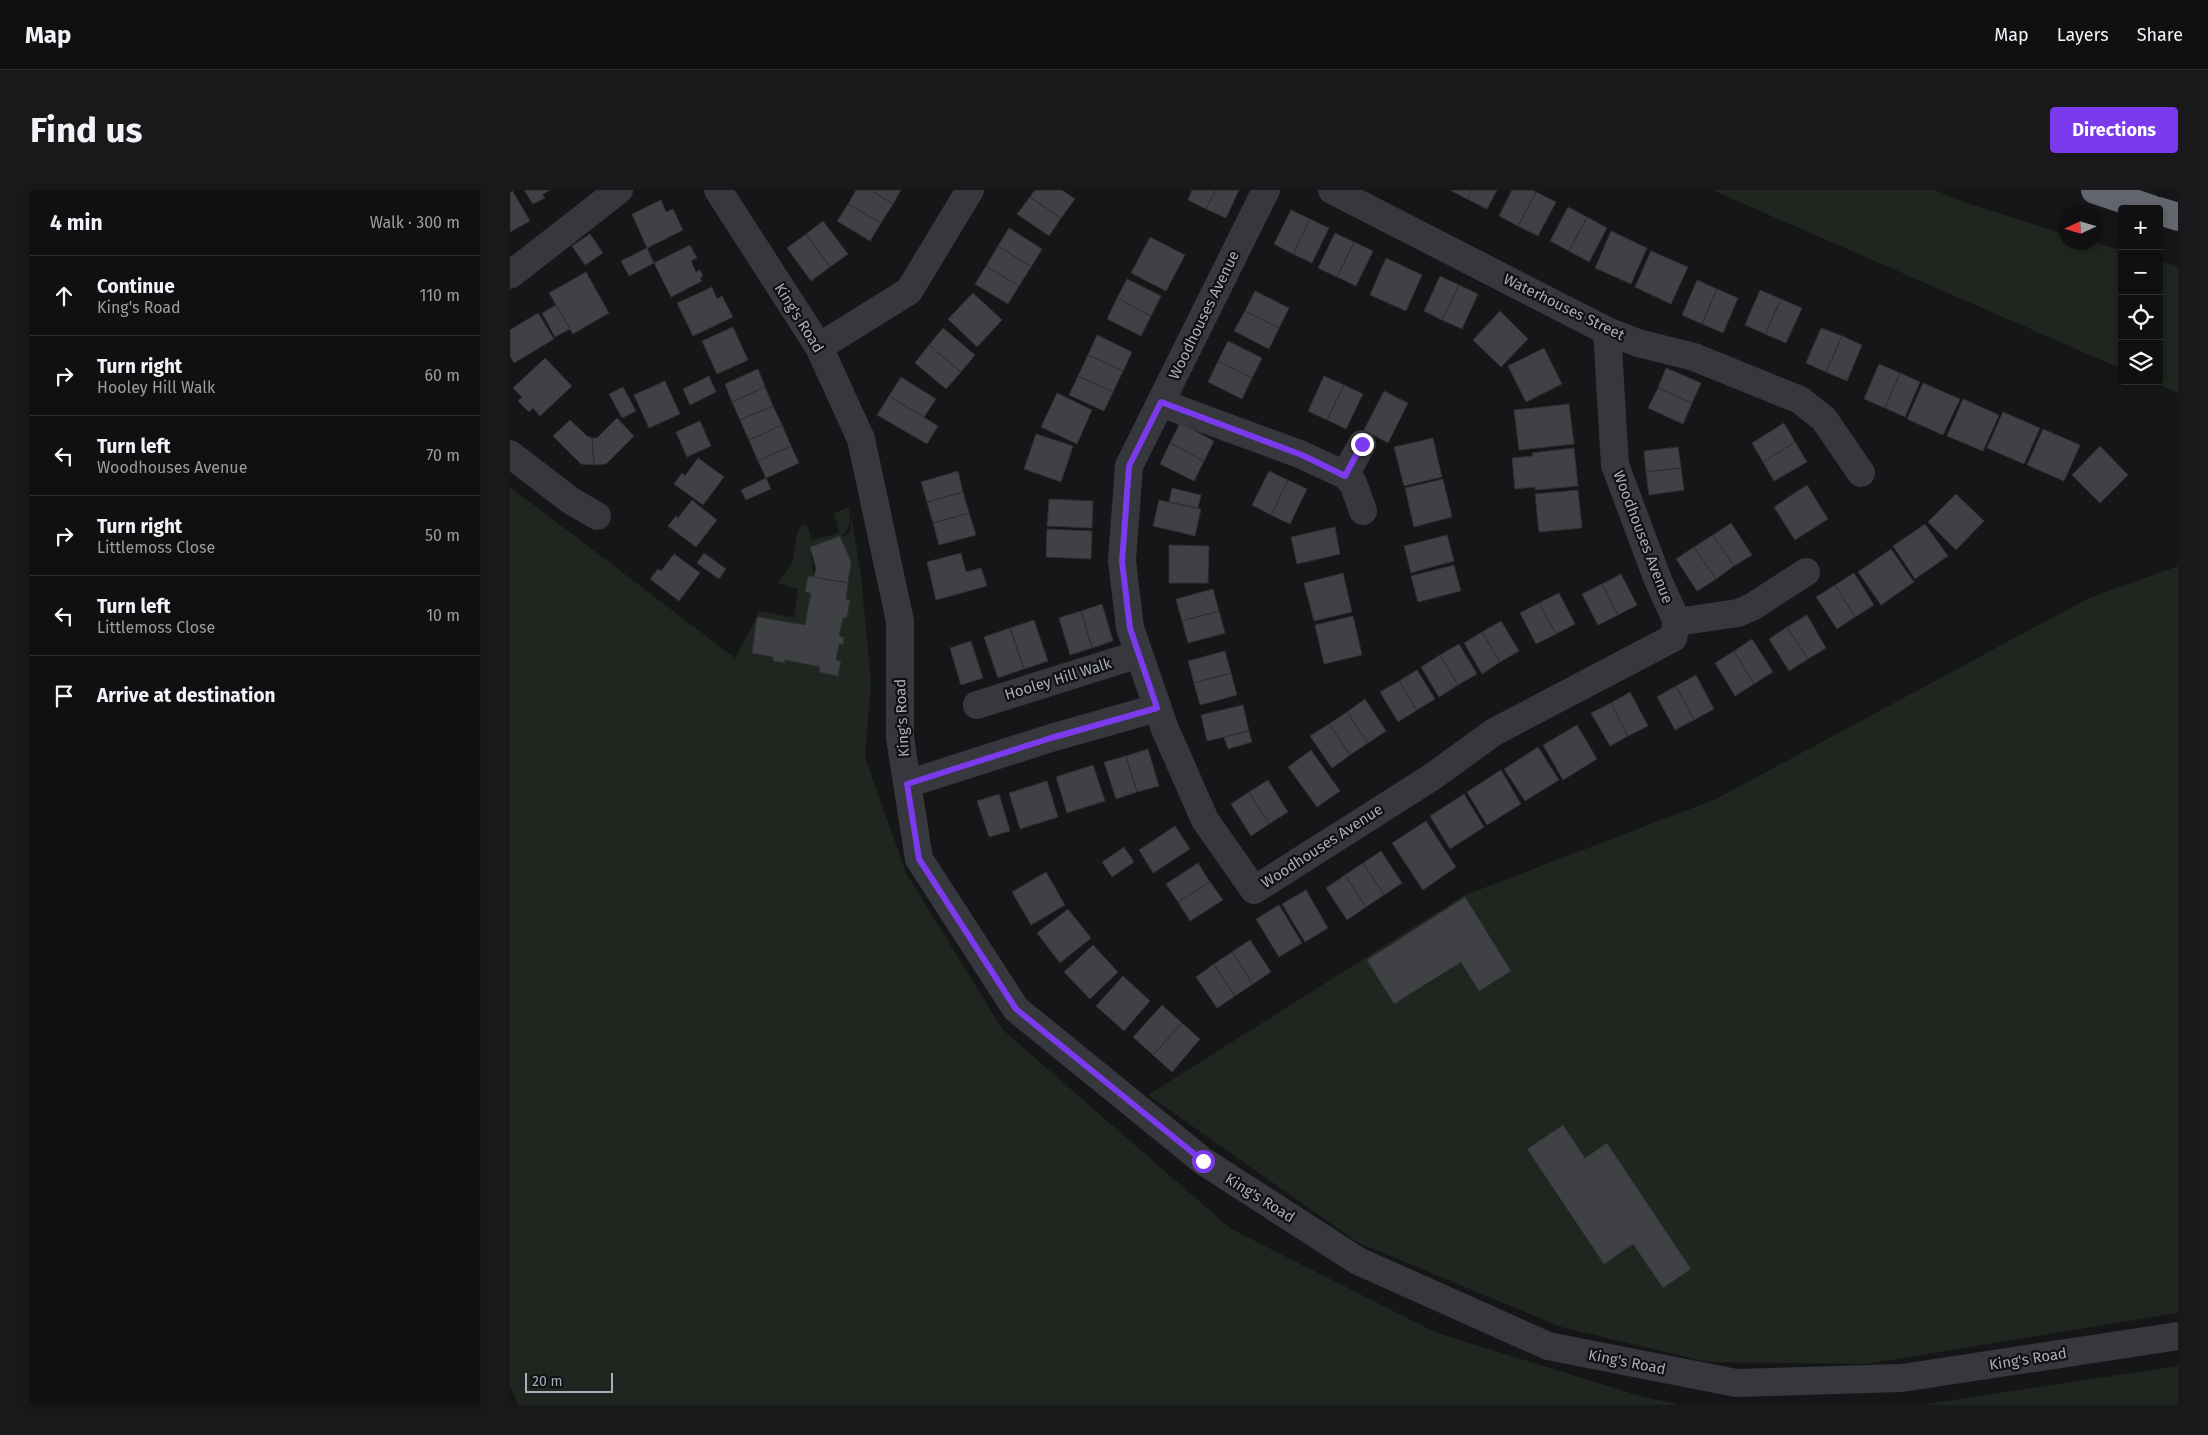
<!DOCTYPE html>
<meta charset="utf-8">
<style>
:root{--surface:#101012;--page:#19191b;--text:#f1f3f6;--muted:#9c9d9f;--line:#303032;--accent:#7c3aed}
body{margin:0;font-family:"Fira Sans",sans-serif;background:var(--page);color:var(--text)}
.controls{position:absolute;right:15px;top:15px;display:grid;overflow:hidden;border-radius:5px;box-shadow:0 2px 8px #0003}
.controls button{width:45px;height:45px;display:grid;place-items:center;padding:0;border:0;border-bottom:1px solid var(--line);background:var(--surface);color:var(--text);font:25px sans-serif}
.compass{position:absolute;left:1548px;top:15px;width:45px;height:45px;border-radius:50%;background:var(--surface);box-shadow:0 2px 8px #0003;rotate:266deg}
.scale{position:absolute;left:15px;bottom:12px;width:88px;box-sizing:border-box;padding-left:5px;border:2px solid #a8adb8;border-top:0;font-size:14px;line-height:18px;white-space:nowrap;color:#a8adb8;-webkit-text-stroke:4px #111113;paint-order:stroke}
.stop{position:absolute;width:15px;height:15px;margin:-11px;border:4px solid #7c3aed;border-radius:50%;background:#fff}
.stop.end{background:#7c3aed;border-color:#fff;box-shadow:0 1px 5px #0008}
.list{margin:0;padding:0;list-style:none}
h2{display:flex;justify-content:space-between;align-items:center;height:65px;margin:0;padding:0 20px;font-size:21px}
h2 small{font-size:16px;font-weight:400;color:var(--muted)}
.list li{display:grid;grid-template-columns:32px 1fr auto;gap:15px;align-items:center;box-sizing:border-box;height:80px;padding:0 20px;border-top:1px solid var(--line)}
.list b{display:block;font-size:19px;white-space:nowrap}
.list p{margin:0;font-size:16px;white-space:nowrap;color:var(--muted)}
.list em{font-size:16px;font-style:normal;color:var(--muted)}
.icon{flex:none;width:28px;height:28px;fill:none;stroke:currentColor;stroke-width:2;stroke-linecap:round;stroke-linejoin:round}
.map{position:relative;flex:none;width:1668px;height:1215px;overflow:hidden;border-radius:5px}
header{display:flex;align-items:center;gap:30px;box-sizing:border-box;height:70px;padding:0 25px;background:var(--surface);border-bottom:1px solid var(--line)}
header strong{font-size:24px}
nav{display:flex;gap:28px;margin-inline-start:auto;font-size:18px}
.intro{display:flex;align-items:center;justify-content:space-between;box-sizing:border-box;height:120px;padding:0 30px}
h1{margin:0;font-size:35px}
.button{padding:12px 22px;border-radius:5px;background:var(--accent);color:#fff;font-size:18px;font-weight:700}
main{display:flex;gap:30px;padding:0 30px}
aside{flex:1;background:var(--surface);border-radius:5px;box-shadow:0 2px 8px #0003}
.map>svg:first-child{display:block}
.green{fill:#1e261f;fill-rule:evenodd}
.building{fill:#404145;stroke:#303034}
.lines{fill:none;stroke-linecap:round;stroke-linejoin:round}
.minor{stroke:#37383d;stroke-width:28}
.highway{stroke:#63666e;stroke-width:28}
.route{stroke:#7c3aed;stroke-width:6}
.labels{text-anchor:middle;stroke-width:4.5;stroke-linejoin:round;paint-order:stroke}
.street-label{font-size:15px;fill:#a8adb8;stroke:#111113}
</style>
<header>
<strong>Map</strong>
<nav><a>Map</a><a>Layers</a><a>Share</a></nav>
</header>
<div class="intro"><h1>Find us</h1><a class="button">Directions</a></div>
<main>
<aside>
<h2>4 min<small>Walk · 300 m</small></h2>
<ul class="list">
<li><svg class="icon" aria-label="ahead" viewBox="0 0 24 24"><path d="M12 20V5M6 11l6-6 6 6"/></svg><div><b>Continue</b><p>King's Road</p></div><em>110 m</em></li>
<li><svg class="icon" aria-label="right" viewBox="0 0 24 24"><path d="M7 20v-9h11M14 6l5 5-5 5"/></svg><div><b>Turn right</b><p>Hooley Hill Walk</p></div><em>60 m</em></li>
<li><svg class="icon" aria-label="left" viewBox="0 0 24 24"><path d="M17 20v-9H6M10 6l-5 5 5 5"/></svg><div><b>Turn left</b><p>Woodhouses Avenue</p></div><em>70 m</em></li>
<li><svg class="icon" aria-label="right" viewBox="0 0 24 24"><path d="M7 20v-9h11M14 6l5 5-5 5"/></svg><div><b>Turn right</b><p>Littlemoss Close</p></div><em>50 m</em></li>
<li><svg class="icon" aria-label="left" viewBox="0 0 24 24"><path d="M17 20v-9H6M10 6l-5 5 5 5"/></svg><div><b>Turn left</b><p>Littlemoss Close</p></div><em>10 m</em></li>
<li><svg class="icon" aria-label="arrive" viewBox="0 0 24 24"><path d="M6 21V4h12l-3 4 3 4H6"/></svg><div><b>Arrive at destination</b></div></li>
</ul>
</aside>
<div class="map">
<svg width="1668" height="1215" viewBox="0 0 1668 1215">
<rect width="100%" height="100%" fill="#161618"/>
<!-- green -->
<path class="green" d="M1202,0h223l34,14 96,30 1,8 28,1 28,7v119z
M1649,71l19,5v127l-28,-12h9z
M0,297l225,171 22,-41v-6l37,6 4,-28 -20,-6c6,-8 14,-17 16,-28 2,-11 1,-21 8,-31l6,3 4,13 27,-7 -5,-20 15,-6c1,12 3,21 -8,29l6,-1 4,-6v-14l10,60 10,108 -6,74 41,116 97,157 228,199 206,104 203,63 40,9h-1162l-8,-20zM330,346l11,26 -5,37 4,1 -3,17 -4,1 -4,18 5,1 -1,8 -4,-1 -3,16 5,1 -3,15 -19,-4 1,-5 -35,-7 -1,3 -11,-2v-4l-21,-4 5,-36 48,8 6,-32 -6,-1 3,-16 6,1 -4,-30z
M1668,376v747l-312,51 -159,-2 -146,-35 -204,-85 -209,-147 315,-199 253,-97 371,-200z
M1668,1176v39h-258z"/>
<!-- building -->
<path class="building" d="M0,0h2l18,31 -20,11z
M14,0h26l-8,5 3,3 -12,6z
M346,0h14l23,14 -12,19 -33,-19z
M360,0h31l-8,14z
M525,0h27l13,9 -14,19 -31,-21z
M682,0h24l-10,19 -18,-9z
M706,0h23l-13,28 -20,-9z
M940,0h22l-5,9z
M962,0h25l-10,19 -20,-10z
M1002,0h20l4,2 -18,34 -19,-10z
M1026,2l20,10 -18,34 -20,-10z
M520,7l31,21 -12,18 -32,-22z
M151,10l5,12 7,-3 10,21 -36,18 -15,-34z
M338,14l33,19 -11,18 -33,-20z
M1058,17l19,10 -18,34 -19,-10z
M781,20l19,9 -17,35 -19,-10z
M1077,27l20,11 -18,34 -20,-11z
M800,29l19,9 -17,35 -19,-9z
M313,31l25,33 -18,13 -24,-33z
M499,38l33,21 -11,18 -33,-21z
M1101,41l36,17 -16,36 -36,-16z
M825,43l19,9 -17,35 -19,-9z
M80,44l13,19 -18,12 -13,-19z
M296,44l24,33 -19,14 -24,-33z
M640,47l35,18 -19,36 -35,-18z
M844,52l19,9 -17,35 -19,-9z
M180,55l7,13 -6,3 5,11 4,-2 3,6 -3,2 2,3 -31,16 -17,-34z
M488,56l33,21 -12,19 -33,-20z
M137,58l7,15 -25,13 -8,-15z
M1141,61l37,16 -17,37 -36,-17z
M876,68l36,17 -16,36 -36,-16z
M476,76l33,20 -11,18 -33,-20z
M76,82l23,41 -36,21 -24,-41z
M930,86l19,9 -17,35 -18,-9z
M617,89l34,17 -10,20 -34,-18z
M1187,90l20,9 -15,35 -20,-9z
M949,95l19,9 -16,35 -20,-9z
M202,97l5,12 5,-3 11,21 -40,19 -16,-33z
M1207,99l21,9 -15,35 -21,-9z
M1250,100l21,9 -16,35 -20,-9z
M745,101l34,17 -10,20 -34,-17z
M463,103l29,27 -25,27 -29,-28z
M607,108l34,18 -10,20 -34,-17z
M1271,109l21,9 -16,35 -21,-9z
M46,115l14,24 -15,8 -13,-24z
M735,121l34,17 -10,21 -35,-18z
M990,121l28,28 -27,28 -28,-27z
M28,123l16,26 -40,24 -4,-7v-26z
M223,137l15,33 -31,14 -15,-33z
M433,138l32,27 -14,17 -32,-27z
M1311,138l21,8 -16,36 -20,-9z
M587,145l35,17 -9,19 -35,-16z
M1332,146l20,9 -15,36 -21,-9z
M718,151l34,17 -10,20 -34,-17z
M419,155l32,27 -15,17 -31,-26z
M1034,158l18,36 -36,18 -18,-36z
M578,165l35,16 -10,21 -35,-16z
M35,168l27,28 -32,30 -7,-8 -4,4 -11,-11 4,-4 -9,-9z
M708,171l34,17 -10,21 -34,-17z
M1369,174l21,9 -15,35 -21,-9z
M1156,178l35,15 -9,20 -34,-15z
M248,179l7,18 -33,15 -7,-18z
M1390,183l20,9 -15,35 -20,-9z
M199,186l7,16 -26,13 -7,-16z
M568,186l35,16 -9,19 -35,-16z
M814,186l20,9 -17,35 -19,-9z
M391,187l35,22 -12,18 -35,-21z
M155,191l15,33 -31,14 -15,-33z
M1413,193l37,16 -17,36 -36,-16z
M834,195l19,9 -17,35 -19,-9z
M113,197l13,24 -14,7 -13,-24z
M255,197l8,19 -33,14 -8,-18z
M1148,198l34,15 -9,21 -35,-16z
M874,201l24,12 -20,40 -24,-13z
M547,203l35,17 -15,34 -36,-17z
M379,206l49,30 -11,18 -50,-29z
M1453,209l36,16 -16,36 -36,-15z
M1059,214l5,40 -55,6 -5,-40z
M263,216l9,19 -33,15 -9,-20z
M1493,222l37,16 -16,36 -37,-16z
M107,228l17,18 -28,28 -12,1 -2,-27h5z
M60,230l17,16 5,2 2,27 -13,-1 -28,-28z
M190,231l11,25 -24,11 -11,-25z
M670,233l34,18 -10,20 -34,-18z
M1274,233l11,19 -32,20 -11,-19z
M272,235l9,21 -33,15 -9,-21z
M1533,239l37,16 -16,36 -37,-16z
M526,244l37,12 -12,36 -37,-13z
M923,248l9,39 -38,9 -10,-39z
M1285,252l12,20 -33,19 -11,-19z
M660,253l34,18 -10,20 -34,-17z
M281,256l8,17 -33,15 -8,-17z
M1590,256l28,29 -28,28 -28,-28z
M1168,257l3,21 -35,4 -2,-21z
M1064,258l4,38 -43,4v-3l-20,2 -3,-31 21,-2 -1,-3z
M188,268l26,19 -21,28 -29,-21 8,-11 3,3z
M1171,278l3,22 -35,5 -3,-23z
M448,281l5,21 -36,10 -6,-20z
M759,281l19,9 -17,35 -19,-10z
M256,288l5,11 -25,11 -5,-10z
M933,289l9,38 -38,10 -9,-39z
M778,290l19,9 -17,35 -19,-9z
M1297,295l21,34 -33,21 -21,-33z
M662,298l29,7 -3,13 -29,-6z
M1068,300l4,38 -43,4 -4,-38z
M453,302l6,21 -36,10 -6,-21z
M1446,304l28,27 -28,29 -28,-28z
M539,309l44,2 -1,27 -45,-2z
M182,310l25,20 -21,27 -28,-21 8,-10 2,2z
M649,310l42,9 -6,27 -42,-10z
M459,323l7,22 -37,10 -6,-22z
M1221,333l21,32 -18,11 -21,-31z
M1415,334l23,32 -33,23 -22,-33z
M825,337l5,27 -43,10 -6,-27z
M537,339l45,2 -1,28 -45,-2z
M937,345l7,26 -43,12 -7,-27z
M1203,345l21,31 -18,13 -22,-32z
M330,346l11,26 -3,21 -34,-6 2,-9 -6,-21z
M659,355l40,1 -1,37h-39z
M1184,357l22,32 -19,12 -21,-32z
M1381,359l23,33 -33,23 -23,-33z
M194,363l22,16 -7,10 -22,-16z
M451,363l5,19 15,-4 6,18 -51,14 -9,-38z
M164,364l26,19 -21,28 -29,-22 8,-10 3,2z
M944,375l7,26 -43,11 -7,-26z
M833,383l9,39 -38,9 -10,-38z
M1344,383l20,32 -19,12 -20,-32z
M1111,384l16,31 -19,10 -16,-31z
M298,386l40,7 -2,16 4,1 -3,17 -4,1 -4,18 5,1 -1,8 -4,-1 -3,16 5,1 -3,15 -19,-4 1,-5 -35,-7v3l-12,-2v-4l-21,-4 5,-36 48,8 6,-32 -6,-1z
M1092,394l16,31 -20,10 -16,-31z
M1325,395l20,32 -18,12 -21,-32z
M703,399l6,22 -37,10 -6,-22z
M1049,403l16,31 -19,10 -17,-31z
M1029,413l17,31 -20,10 -16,-31z
M592,414l11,37 -21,7 -11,-37z
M571,421l11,37 -22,7 -11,-37z
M709,421l6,22 -37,10 -6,-22z
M1297,425l19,33 -18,11 -21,-32z
M843,426l9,39 -38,9 -9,-39z
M524,430l14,41 -24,8 -14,-41z
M991,431l18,30 -19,11 -18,-30z
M1277,437l21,32 -19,12 -20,-32z
M500,438l14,41 -26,9 -14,-41z
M972,442l18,30 -18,12 -18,-31z
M1242,449l21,33 -19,12 -20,-33z
M461,451l12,37 -22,7 -11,-37z
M949,454l18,30 -19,11 -18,-30z
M715,461l6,22 -37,10 -6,-22z
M1224,461l20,33 -19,12 -20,-33z
M930,465l18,30 -19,12 -18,-30z
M907,480l18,29 -18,11 -18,-29z
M721,483l6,22 -37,10 -6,-22z
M1186,485l18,34 -20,11 -18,-34z
M889,491l18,29 -19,12 -18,-30z
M1166,496l18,34 -19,10 -18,-33z
M1120,502l18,34 -20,10 -17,-33z
M855,509l21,32 -18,12 -21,-31z
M1101,513l17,33 -18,10 -19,-33z
M733,515l6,26 -42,10 -6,-26z
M837,522l21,31 -18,12 -21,-31z
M819,534l21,31 -18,13 -22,-32z
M1067,535l20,34 -34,21 -20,-35z
M739,541l3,11 -24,7 -4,-12z
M1028,557l21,33 -34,21 -21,-32z
M638,559l11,37 -22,6 -11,-36z
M801,560l29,41 -23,16 -29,-40z
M616,566l11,36 -21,7 -12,-37z
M583,575l12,36 -38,12 -11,-36z
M991,580l20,34 -34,21 -20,-33z
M758,590l20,32 -19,12 -20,-32z
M537,591l11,36 -38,12 -11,-36z
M739,602l20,32 -18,12 -20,-32z
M489,604l11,37 -21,6 -12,-36z
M954,604l20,33 -34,22 -20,-33z
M916,631l30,46 -33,23 -31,-47z
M665,636l15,23 -37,24 -14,-23z
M614,657l10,15 -22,15 -10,-15z
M871,661l21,32 -18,12 -21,-32z
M688,673l12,19 -32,20 -12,-18z
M853,673l21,32 -18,12 -21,-32z
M536,682l19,33 -34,20 -19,-33z
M835,685l21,32 -19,13 -21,-32z
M700,692l13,18 -33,21 -12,-19z
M796,700l22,38 -23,14 -23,-38z
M955,707l46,74 -32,20 -18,-29 -67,42 -27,-44z
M769,715l23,38 -23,14 -23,-38z
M558,719l23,29 -31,25 -23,-30z
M740,750l21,32 -18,12 -21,-32z
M583,755l25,27 -28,27 -26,-27z
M722,762l21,32 -18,12 -21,-32z
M704,774l21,32 -18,12 -21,-31z
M613,786l27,25 -26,30 -28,-25z
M652,815l20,18 -29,32 -20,-18z
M672,833l18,16 -28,33 -19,-17z
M1053,935l22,33 22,-15 84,126 -28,19 -30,-44 -29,20 -77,-115z"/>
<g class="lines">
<!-- minor -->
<path class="minor" d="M208,0l101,157 42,92 39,182v117l19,121 97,150 187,152 155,100 190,85 188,37 166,-5 276,-42
M756,0l-137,276 -7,95 8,67 35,101 40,91 49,70 178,-113 62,-45 179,-94 4,-16 -19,-42 -43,-115 -8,-134
M822,0l275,141 31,12 56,14 106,43 24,19 37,54
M0,85l109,-85
M309,157l90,-56 61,-101
M651,213l141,52 43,20
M852,254l-17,31 8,8 10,28
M0,264l60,46 27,16
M1167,432l61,-9 14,-6 54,-35
M467,515l162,-51
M397,594l144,-46 106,-30"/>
<!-- highway -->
<path class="highway" d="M1585,0l57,19
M1649,21l19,6"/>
</g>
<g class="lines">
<!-- route -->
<path class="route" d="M693,971l-187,-152 -97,-150 -12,-75 144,-46 106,-30 -27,-80 -8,-66 7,-96 32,-64 141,53 43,21 17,-32"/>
</g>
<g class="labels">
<!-- street labels -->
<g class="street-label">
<text transform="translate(1054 117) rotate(26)" y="5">Waterhouses Street</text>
<text transform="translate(694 125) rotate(-64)" y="5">Woodhouses Avenue</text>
<text transform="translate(289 128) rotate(58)" y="5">King's Road</text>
<text transform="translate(1133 347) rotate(69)" y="5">Woodhouses Avenue</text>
<text transform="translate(548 489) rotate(-17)" y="5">Hooley Hill Walk</text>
<text transform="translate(392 528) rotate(-93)" y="5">King's Road</text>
<text transform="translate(812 656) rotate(-33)" y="5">Woodhouses Avenue</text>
<text transform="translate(750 1008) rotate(32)" y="5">King's Road</text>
<text transform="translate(1518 1169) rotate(-9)" y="5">King's Road</text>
<text transform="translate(1117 1172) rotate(11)" y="5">King's Road</text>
</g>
</g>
</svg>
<div class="controls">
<button>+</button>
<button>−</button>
<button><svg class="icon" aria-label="locate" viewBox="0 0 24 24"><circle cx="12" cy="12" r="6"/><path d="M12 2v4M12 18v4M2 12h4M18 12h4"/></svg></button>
<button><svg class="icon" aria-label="layers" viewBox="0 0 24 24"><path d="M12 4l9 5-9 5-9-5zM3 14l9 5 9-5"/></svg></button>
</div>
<svg class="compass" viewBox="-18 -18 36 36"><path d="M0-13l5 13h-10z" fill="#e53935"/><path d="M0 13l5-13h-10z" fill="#9c9d9f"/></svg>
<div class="scale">20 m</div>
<div class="stop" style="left:693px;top:971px"></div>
<div class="stop end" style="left:852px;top:254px"></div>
</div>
</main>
